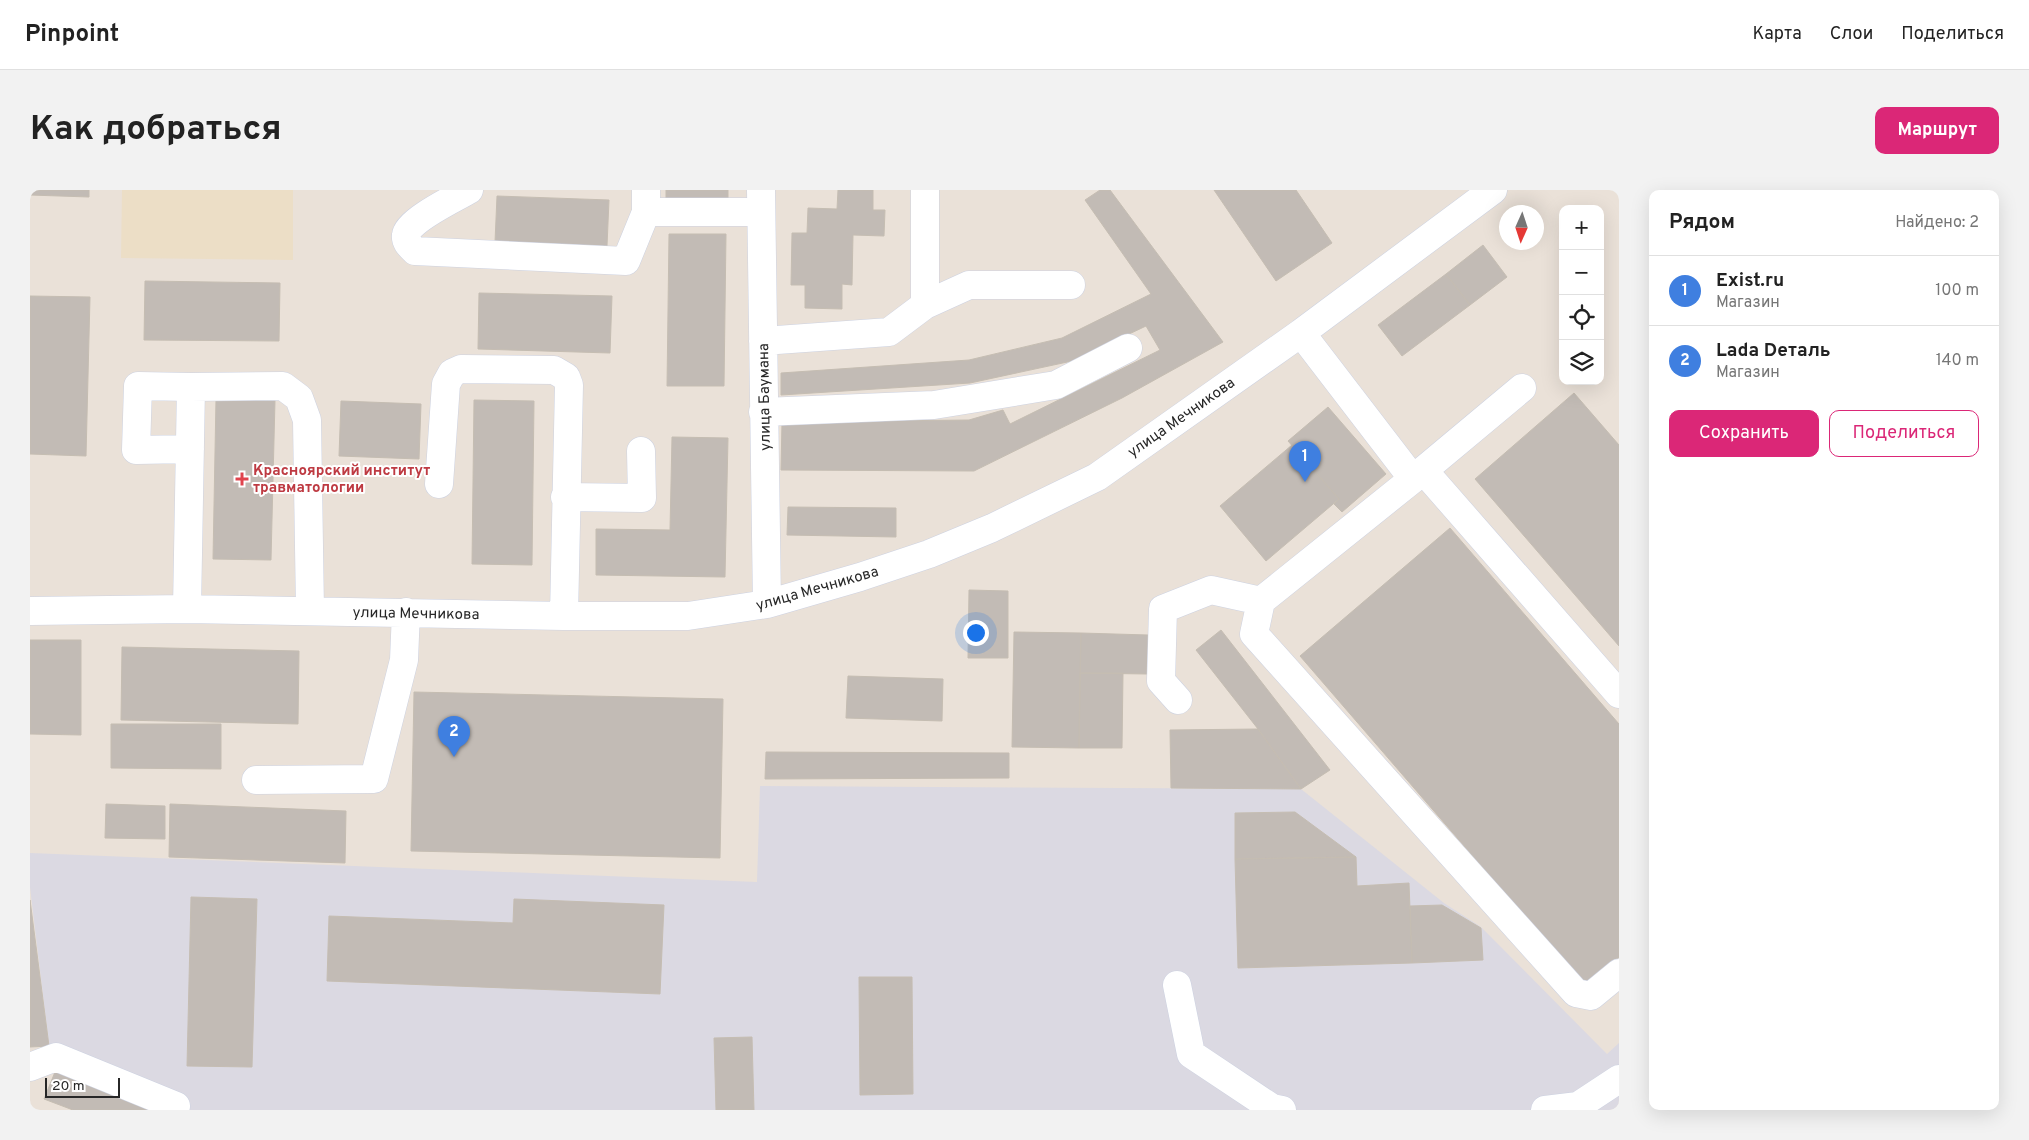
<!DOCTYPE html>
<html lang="ru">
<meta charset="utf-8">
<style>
:root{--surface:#fff;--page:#f2f2f2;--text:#222;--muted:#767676;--line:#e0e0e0;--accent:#db2777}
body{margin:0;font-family:Overpass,sans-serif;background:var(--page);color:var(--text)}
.controls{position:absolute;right:15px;top:15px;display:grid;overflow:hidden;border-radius:10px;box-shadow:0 5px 20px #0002}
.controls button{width:45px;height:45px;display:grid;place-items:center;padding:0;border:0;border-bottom:1px solid var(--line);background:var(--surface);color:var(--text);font:25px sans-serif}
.compass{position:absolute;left:1469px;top:15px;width:45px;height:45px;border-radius:50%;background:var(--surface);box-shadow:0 5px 20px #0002;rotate:183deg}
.scale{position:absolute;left:15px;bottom:12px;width:75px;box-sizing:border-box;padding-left:5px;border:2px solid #272727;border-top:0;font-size:14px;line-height:18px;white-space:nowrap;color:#272727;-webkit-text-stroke:4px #fff;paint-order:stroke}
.you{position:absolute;left:945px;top:442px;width:18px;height:18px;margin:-12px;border:4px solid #fff;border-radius:50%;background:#1a73e8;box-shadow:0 0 0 8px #1a73e833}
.badge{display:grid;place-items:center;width:32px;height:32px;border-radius:50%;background:var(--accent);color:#fff;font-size:16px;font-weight:700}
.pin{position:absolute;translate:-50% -41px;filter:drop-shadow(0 1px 2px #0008)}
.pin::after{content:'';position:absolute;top:26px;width:18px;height:15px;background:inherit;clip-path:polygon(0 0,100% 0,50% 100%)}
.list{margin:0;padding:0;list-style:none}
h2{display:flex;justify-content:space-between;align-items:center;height:65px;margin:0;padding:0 20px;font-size:21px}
h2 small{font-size:16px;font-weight:400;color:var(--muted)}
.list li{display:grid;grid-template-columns:32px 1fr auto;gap:15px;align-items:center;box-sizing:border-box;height:70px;padding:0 20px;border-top:1px solid var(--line)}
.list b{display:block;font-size:19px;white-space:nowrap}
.list p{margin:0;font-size:16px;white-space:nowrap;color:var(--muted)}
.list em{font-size:16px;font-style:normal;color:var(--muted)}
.actions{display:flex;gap:10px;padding:15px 20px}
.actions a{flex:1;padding:11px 0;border:1px solid var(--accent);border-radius:10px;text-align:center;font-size:18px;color:var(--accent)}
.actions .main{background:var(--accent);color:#fff}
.icon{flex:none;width:28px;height:28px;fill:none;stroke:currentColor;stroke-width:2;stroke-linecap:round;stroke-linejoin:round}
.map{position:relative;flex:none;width:1589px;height:920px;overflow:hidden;border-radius:10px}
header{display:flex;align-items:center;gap:30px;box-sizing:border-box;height:70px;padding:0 25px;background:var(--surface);border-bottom:1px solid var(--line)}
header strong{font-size:24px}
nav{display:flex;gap:28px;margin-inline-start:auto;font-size:18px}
.intro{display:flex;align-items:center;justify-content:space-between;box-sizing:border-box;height:120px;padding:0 30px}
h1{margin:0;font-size:35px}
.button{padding:12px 22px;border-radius:10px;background:var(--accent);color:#fff;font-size:18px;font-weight:700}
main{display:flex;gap:30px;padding:0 30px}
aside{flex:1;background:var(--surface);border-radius:10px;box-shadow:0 5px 20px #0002}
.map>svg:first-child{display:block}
.industrial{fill:#dbd9e2}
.education{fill:#ecdec6}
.building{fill:#c2bbb5;stroke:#c5bdb2}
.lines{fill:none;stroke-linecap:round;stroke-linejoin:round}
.minor-casing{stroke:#cdd2e1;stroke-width:29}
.minor{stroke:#fff;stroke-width:28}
.health-dot{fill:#e0444e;stroke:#fff;stroke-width:2}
.labels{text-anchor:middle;stroke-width:4;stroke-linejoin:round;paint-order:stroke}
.street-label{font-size:15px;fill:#272727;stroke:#fff}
.health-label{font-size:15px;font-weight:bold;fill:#be3a42;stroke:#fff;text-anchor:start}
</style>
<header>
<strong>Pinpoint</strong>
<nav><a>Карта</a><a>Слои</a><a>Поделиться</a></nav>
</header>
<div class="intro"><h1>Как добраться</h1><a class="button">Маршрут</a></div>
<main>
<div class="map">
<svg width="1589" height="920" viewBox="0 0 1589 920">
<rect width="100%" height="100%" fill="#eae1d8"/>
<!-- industrial -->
<path class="industrial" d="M730,596l541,3 143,114 37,24 126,127 12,-11v67h-1433l3,-8 -140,-56 -19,-159v-34l727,29z"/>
<!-- education -->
<path class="education" d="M92,0h171v70l-172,-2z"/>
<!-- building -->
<path class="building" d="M0,0h59v7l-59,-2z
M636,0h62v10l-62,-1z
M808,0h35v20h12l-1,26 -31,-1 -1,50 -10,-1v25l-37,-1v-23h-14l1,-52h15l1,-25 29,1z
M1070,0h10l113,152 -101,56 -148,73 -193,-1 1,-48 187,-2 34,-10 7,14 150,-74 -14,-24 -74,35 -102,22 -189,12v-22l188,-13 93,-22 89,-44 -66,-94z
M1184,0h82l36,53 -56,38z
M467,6l112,4 -2,46 -112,-4z
M639,44h57l-2,152h-57z
M1453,55l24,32 -37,28 -24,-31z
M1416,84l24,31 -68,51 -24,-31z
M115,91l135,2 -1,58 -135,-1z
M449,103l133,3 -2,57 -132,-4z
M0,106l60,1 -4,159 -56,-2z
M1544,203l45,52v201l-144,-167z
M186,209l59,1 -4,160 -58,-1z
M444,210l60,1 -2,164 -60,-1z
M311,211l80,3 -2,55 -80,-3z
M1298,217l58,67 -44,38 -8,-8 5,-5 -51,-58z
M642,247l56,1 -3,139 -129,-2v-46l74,1z
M1262,255l47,54 -73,62 -46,-55z
M758,317l108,1v29l-109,-2z
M1420,338l169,196v233l-34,29 -285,-330z
M939,400l39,1v67h-40z
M1191,440l109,140 -29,19 -43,-60 -62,-79z
M984,442l67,1 -2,115 -67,-1z
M1051,443l67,2 -1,39 -67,-1z
M0,450h51v95l-51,-1z
M92,457l177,4 -1,73 -177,-4z
M1050,483h43l-1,75h-43z
M818,486l95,3 -1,42 -96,-3z
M384,502l309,7 -3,159 -309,-7z
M81,534h110v45l-110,-1z
M1228,539l43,60 -130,-1 -1,-58z
M736,562l243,1v25l-244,1z
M76,614l59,2v33l-60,-1z
M140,614l176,7 -1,52 -176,-6z
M1265,622l61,45 -121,2v-46z
M1326,667l1,29 52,-3 3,80 -174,5 -3,-109z
M161,707l66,2 -5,168 -65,-1z
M484,709l150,6 -4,89 -333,-13 2,-65 184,7z
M0,710l19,146 -19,1z
M1412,715l39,23 2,32 -71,3 -2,-57z
M829,787h53l1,117 -53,1z
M722,847l2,73h-38l-2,-72z
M25,882l97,38h-79l-29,-11z"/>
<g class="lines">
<!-- minor casing -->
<g class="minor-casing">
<path id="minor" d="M439,0c-12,7 -62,31 -63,45 -1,7 4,11 9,16l211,10 20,-49v-22
M731,0l6,414
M616,22h115
M895,115v-115
M1271,143l112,146 109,-91
M733,151l126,-9 36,-27 44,-20h102
M733,222l171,-7 122,-20 72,-37
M160,259l-54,1 2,-64 53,1
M1394,281l195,223
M1383,289l-152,122 -7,33 322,359 15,3 28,-23
M409,294l7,-100 6,-11 9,-4 93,1 12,7 3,8 -5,231
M535,307l77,1 -1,-47
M157,419l4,-222 92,-1 16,12 8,22 3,190
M0,421l157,-2 377,7h124l79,-12 93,-27 69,-23 63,-26 105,-51 204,-144 192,-143
M1148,510l-17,-19 2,-72 48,-19 50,11
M226,590l118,-1 30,-119 2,-48
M1147,795l14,69 81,54 10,2
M0,877l26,-10 120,49
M1515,920l33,-4 41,-27"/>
</g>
<!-- minor -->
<use href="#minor" class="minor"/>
</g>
<!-- markers -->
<path class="health-dot" d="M209.5 281.5h5v5h5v5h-5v5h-5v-5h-5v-5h5z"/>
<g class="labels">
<!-- street labels -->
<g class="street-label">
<text transform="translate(734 207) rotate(-91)" y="5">улица Баумана</text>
<text transform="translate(1151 227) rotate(-35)" y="5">улица Мечникова</text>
<text transform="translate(787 398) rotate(-16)" y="5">улица Мечникова</text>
<text transform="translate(386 423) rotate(1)" y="5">улица Мечникова</text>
</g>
<!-- health labels -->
<g class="health-label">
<text x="223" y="285">Красноярский институт<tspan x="223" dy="17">травматологии</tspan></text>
</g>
</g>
</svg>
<div class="controls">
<button>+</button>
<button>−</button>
<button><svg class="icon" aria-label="locate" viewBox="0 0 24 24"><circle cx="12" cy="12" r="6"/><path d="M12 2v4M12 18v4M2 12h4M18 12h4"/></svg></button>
<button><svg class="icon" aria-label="layers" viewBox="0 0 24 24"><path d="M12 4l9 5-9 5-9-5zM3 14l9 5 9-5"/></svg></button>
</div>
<svg class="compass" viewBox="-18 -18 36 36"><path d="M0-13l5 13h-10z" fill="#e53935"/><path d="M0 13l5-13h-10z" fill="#767676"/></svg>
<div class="scale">20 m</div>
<div class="you"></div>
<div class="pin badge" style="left:1275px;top:292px;background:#3f7fe0">1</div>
<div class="pin badge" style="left:424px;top:567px;background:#3f7fe0">2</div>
</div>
<aside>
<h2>Рядом<small>Найдено: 2</small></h2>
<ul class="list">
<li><span class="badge" style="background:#3f7fe0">1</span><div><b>Exist.ru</b><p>Магазин</p></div><em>100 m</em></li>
<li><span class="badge" style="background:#3f7fe0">2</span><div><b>Lada Dеталь</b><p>Магазин</p></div><em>140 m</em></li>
</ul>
<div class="actions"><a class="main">Сохранить</a><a>Поделиться</a></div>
</aside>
</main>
